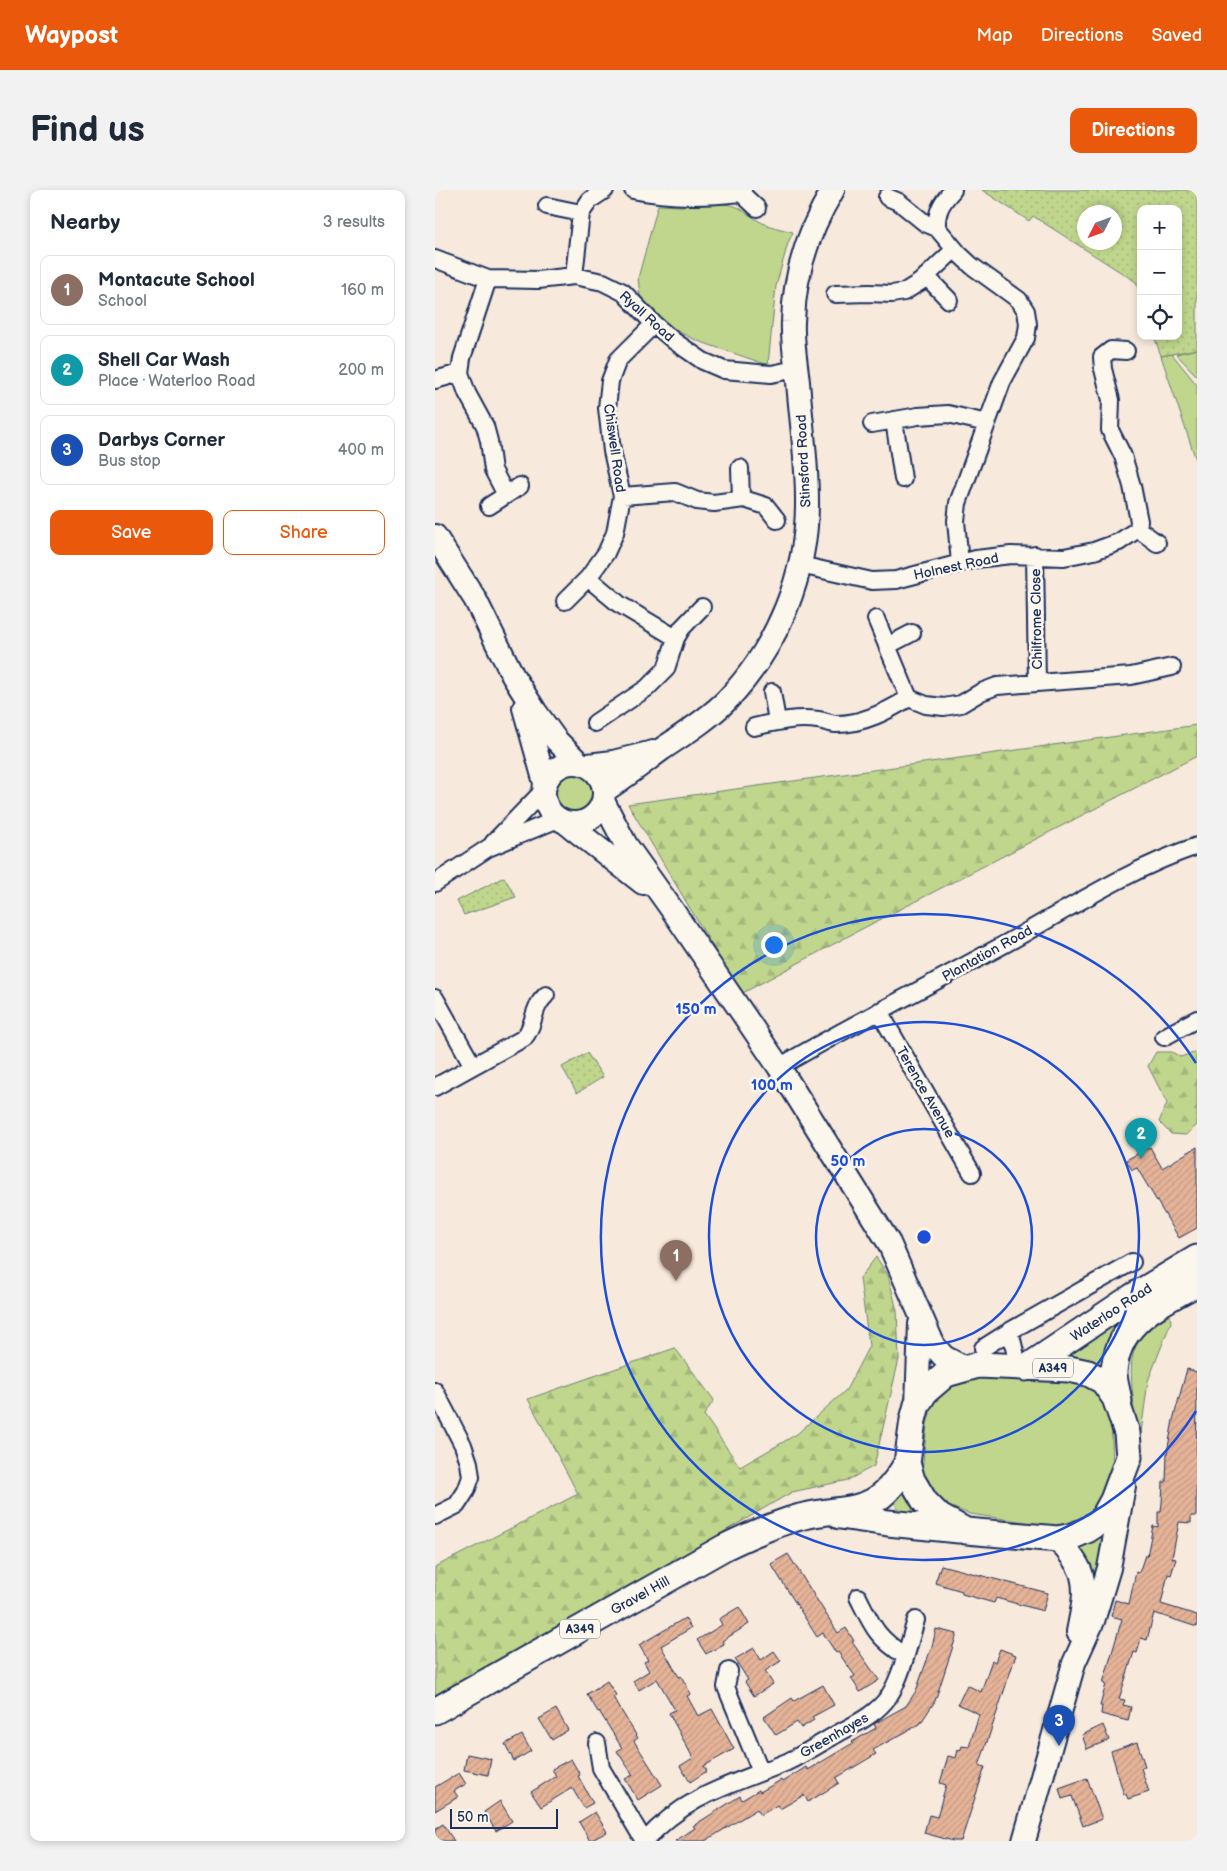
<!DOCTYPE html>
<meta charset="utf-8">
<style>
:root{--surface:#fff;--page:#f2f2f3;--text:#1f2937;--muted:#747a83;--line:#e0e1e3;--accent:#ea580c}
body{margin:0;font-family:"Balsamiq Sans",sans-serif;background:var(--page);color:var(--text)}
.controls{position:absolute;right:15px;top:15px;display:grid;overflow:hidden;border-radius:10px;box-shadow:0 2px 8px #0003}
.controls button{width:45px;height:45px;display:grid;place-items:center;padding:0;border:0;border-bottom:1px solid var(--line);background:var(--surface);color:var(--text);font:25px sans-serif}
.compass{position:absolute;left:642px;top:15px;width:45px;height:45px;border-radius:50%;background:var(--surface);box-shadow:0 2px 8px #0003;rotate:228deg}
.scale{position:absolute;left:15px;bottom:12px;width:108px;box-sizing:border-box;padding-left:5px;border:2px solid #1b2f5e;border-top:0;font-size:14px;line-height:18px;white-space:nowrap;color:#1b2f5e;-webkit-text-stroke:4px #fbf7ec;paint-order:stroke}
.you{position:absolute;left:338px;top:754px;width:18px;height:18px;margin:-12px;border:4px solid #fff;border-radius:50%;background:#1a73e8;box-shadow:0 0 0 8px #1a73e833}
.badge{display:grid;place-items:center;width:32px;height:32px;border-radius:50%;background:var(--accent);color:#fff;font-size:16px;font-weight:700}
.pin{position:absolute;translate:-50% -41px;filter:drop-shadow(0 1px 2px #0008)}
.pin::after{content:'';position:absolute;top:26px;width:18px;height:15px;background:inherit;clip-path:polygon(0 0,100% 0,50% 100%)}
.list{margin:0;padding:0;list-style:none}
h2{display:flex;justify-content:space-between;align-items:center;height:65px;margin:0;padding:0 20px;font-size:21px}
h2 small{font-size:16px;font-weight:400;color:var(--muted)}
.list li{display:grid;grid-template-columns:32px 1fr auto;gap:15px;align-items:center;box-sizing:border-box;height:70px;margin:0 10px 10px;padding:0 10px;border:1px solid var(--line);border-radius:10px}
.list b{display:block;font-size:19px;white-space:nowrap}
.list p{margin:0;font-size:16px;white-space:nowrap;color:var(--muted)}
.list em{font-size:16px;font-style:normal;color:var(--muted)}
.actions{display:flex;gap:10px;padding:15px 20px}
.actions a{flex:1;padding:11px 0;border:1px solid var(--accent);border-radius:10px;text-align:center;font-size:18px;color:var(--accent)}
.actions .main{background:var(--accent);color:#fff}
.icon{flex:none;width:28px;height:28px;fill:none;stroke:currentColor;stroke-width:2;stroke-linecap:round;stroke-linejoin:round}
.map{position:relative;flex:none;width:762px;height:1651px;overflow:hidden;border-radius:10px}
header{display:flex;align-items:center;gap:30px;box-sizing:border-box;height:70px;padding:0 25px;background:var(--accent);color:#fff}
header strong{font-size:24px}
nav{display:flex;gap:28px;margin-inline-start:auto;font-size:18px}
.intro{display:flex;align-items:center;justify-content:space-between;box-sizing:border-box;height:120px;padding:0 30px}
h1{margin:0;font-size:35px}
.button{padding:12px 22px;border-radius:10px;background:var(--accent);color:#fff;font-size:18px;font-weight:700}
main{display:flex;gap:30px;padding:0 30px}
aside{flex:1;background:var(--surface);border-radius:10px;box-shadow:0 2px 8px #0003}
.map>svg:first-child{display:block}
.grass{fill:#bfd68c;stroke:#6d8275}
.forest{fill:url(#forest-firs);stroke:#6d8275}
.park{fill:url(#park-dots);stroke:#6d8275;fill-rule:evenodd}
.building{fill:url(#building-hatch);stroke:#1b2f5e}
.lines{fill:none;stroke-linecap:round;stroke-linejoin:round}
.street-casing{stroke:#1b2f5e;stroke-width:20}
.secondary-casing{stroke:#1b2f5e;stroke-width:26}
.primary-casing{stroke:#1b2f5e;stroke-width:29}
.street{stroke:#fbf7ec;stroke-width:16}
.secondary{stroke:#fbf7ec;stroke-width:22}
.primary{stroke:#fbf7ec;stroke-width:25}
.ring{fill:none;stroke:#1d4ed8;stroke-width:2.5}
.labels{text-anchor:middle;stroke-width:5;stroke-linejoin:round;paint-order:stroke}
.shield{fill:#fbf7ec;stroke:#5e6b89;stroke-width:1}
.shield-label{font-size:12px;font-weight:bold;fill:#1b2f5e}
.street-label{font-size:14px;fill:#1b2f5e;stroke:#fbf7ec}
.centre{fill:#1d4ed8;stroke:#fbf7ec;stroke-width:2.5}
.ring-label{font-size:15px;text-anchor:middle;font-weight:bold;fill:#1d4ed8;stroke:#fbf7ec;stroke-width:5;stroke-linejoin:round;paint-order:stroke}
</style>
<header>
<strong>Waypost</strong>
<nav><a>Map</a><a>Directions</a><a>Saved</a></nav>
</header>
<div class="intro"><h1>Find us</h1><a class="button">Directions</a></div>
<main>
<aside>
<h2>Nearby<small>3 results</small></h2>
<ul class="list">
<li><span class="badge" style="background:#8d6e63">1</span><div><b>Montacute School</b><p>School</p></div><em>160 m</em></li>
<li><span class="badge" style="background:#0f9aa8">2</span><div><b>Shell Car Wash</b><p>Place · Waterloo Road</p></div><em>200 m</em></li>
<li><span class="badge" style="background:#1a4fb4">3</span><div><b>Darbys Corner</b><p>Bus stop</p></div><em>400 m</em></li>
</ul>
<div class="actions"><a class="main">Save</a><a>Share</a></div>
</aside>
<div class="map">
<svg width="762" height="1651" viewBox="0 0 762 1651">
<defs>
<pattern id="forest-firs" width="22" height="20" patternUnits="userSpaceOnUse" patternTransform="scale(1.25)"><rect width="22" height="20" fill="#bfd68c"/><path d="M5 1l3.5 6h-7zM16 11l3.5 6h-7z" fill="#a4b87b"/></pattern>
<pattern id="park-dots" width="8" height="8" patternUnits="userSpaceOnUse" patternTransform="scale(1.25)"><rect width="8" height="8" fill="#bfd68c"/><path d="M2 2h.1M6 6h.1" fill="none" stroke="#a4b87b" stroke-width="1.8" stroke-linecap="round"/></pattern>
<pattern id="building-hatch" width="6" height="6" patternUnits="userSpaceOnUse" patternTransform="scale(1.25)"><rect width="6" height="6" fill="#e5b397"/><path d="M-1 1l2-2M0 6l6-6M5 7l2-2" fill="none" stroke="#c49a85"/></pattern>
</defs>
<rect width="100%" height="100%" fill="#f7e9db"/>
<filter id="ink" filterUnits="userSpaceOnUse"><feTurbulence type="fractalNoise" baseFrequency=".02" numOctaves="2"/><feDisplacementMap in="SourceGraphic" scale="10" xChannelSelector="R" yChannelSelector="G"/><feConvolveMatrix kernelMatrix="1 2 1 2 8 2 1 2 1" color-interpolation-filters="sRGB"/></filter>
<g filter="url(#ink)">
<!-- grass -->
<path class="grass" d="M282,14c24,0 23,6 42,17 10,6 23,8 34,11l-5,11 -12,43 -8,79 -70,-24 -21,-10 -26,-18 -10,-9 -3,-26 20,-73 23,1z
M762,159v27l-21,-22z
M737,164l25,31v78l-36,-107z
M121 603a19 19 0 1 1 38 0a19 19 0 1 1-38 0Z
M701,1113c-18,22 -33,36 -35,66l-41,-12z
M735,1125l1,7 -23,59 -15,110h-2c1,-26 4,-52 3,-77 -2,-47 -14,-72 36,-99z
M627,1186l34,11 15,28 2,52 -19,48 -29,13 -95,-14 -22,-8 -12,-8 -6,-7 -8,-20 5,-47 5,-18 5,-11 26,-18z
M470,1295l20,33 -26,-5 -6,-14z
M676,1339l-6,27 -12,25 -16,-32 23,-11z"/>
<!-- forest -->
<path class="forest" d="M762,535v31l-341,176 -115,62 -113,-190z
M721,862h16l8,5 17,-5v73l-11,10 -15,-1 -12,-12 8,-19 -19,-37z
M441,1067l12,18 9,36 2,48 -25,107 -26,14 -56,12 -357,208v-133l143,-73 -50,-95 147,-51 39,52 -10,15 36,52 57,-33 49,-44 23,-44 -9,-68z"/>
<!-- park -->
<path class="park" d="M547,0h215v159l-36,7 -7,-20h24v-127h-37v88l-5,-15 -103,-66 -4,5zM650,22h30v30h-30z
M69,687l12,20 -52,18 -7,-14z
M152,863l16,24 -26,16 -15,-26z"/>
<!-- building -->
<path class="building" d="M715,957l12,21 35,-21v81l-18,10 -42,-70 -5,2 -6,-10z
M752,1179l10,3 -1,144h-5v7l-12,-1 -7,36 4,1 -5,16 -3,-1 -7,30 36,11v12l-43,-14 -7,27 -6,-2 -4,15 -3,-1 -15,47 6,1 -2,5 8,2 -3,14 -27,-7 1,-8h-2l6,-22 -3,-1 19,-64 -11,-3 4,-16 14,4 7,-32 3,1 6,-18 2,1 6,-30 5,1v-15h3l1,-10 1,-20h3l1,-29 6,-33z
M353,1364l50,79 8,-5 8,13 -2,1 27,38 -19,12 -9,-14 4,-2 -17,-24 -2,1 -13,-20 -6,4 -46,-73z
M506,1375l107,28 -5,18 -47,-13 -2,5 -32,-9v-3l-27,-8z
M304,1417l10,17 -27,17 2,3 -18,10 -9,-14 25,-15 -3,-6z
M250,1428l6,10 -30,18 18,31 2,-1 10,18 -4,2 11,20 14,-7 22,40 -30,17 3,5 -17,11 -10,-16 13,-8 -24,-45 6,-3 -18,-31 -18,11 -6,-9 16,-10 -5,-9 4,-2 -9,-15z
M501,1439l21,5 -22,67 -15,23 -47,26 3,4 -40,24 3,5 -31,19 -4,-7 -24,14 -3,-4 -16,10 -4,-6 -52,32h-30l20,-13 -2,-2 47,-30 2,4 17,-10 1,2 21,-12 1,2 24,-15 2,3 45,-27 -1,-1 24,-14 -2,-4 32,-18 10,-15 17,-48z
M319,1458l7,12 13,-9 7,10 -16,10 8,13 -19,12 -9,-14 3,-2 -13,-21z
M565,1459l16,6 -37,111 6,1 -24,74h-8l-29,-8 5,-18 8,2 9,-32 -6,-2 8,-27 8,2 2,-8 2,1 2,-5 7,1 10,-33 -21,-10 9,-19 14,7 11,-32 3,2z
M172,1491l9,14 -3,2 25,41 -4,3 28,44 -24,15 -13,-21 8,-4 -16,-24 5,-3 -23,-37 -1,1 -11,-18z
M388,1495l11,20 -22,12 2,3 -13,8 -4,-6 -21,13 -12,-18 28,-19 2,3z
M121,1519l12,21 -16,10 -13,-21z
M668,1535l6,15 -22,9 -5,-14z
M87,1545l9,16 -17,10 -9,-17z
M702,1552l8,24 -4,2 8,24 -21,7 -2,-5 -2,1 -13,-44z
M32,1564l24,5 -3,16 -24,-5z
M136,1569l9,16 -2,1 15,27 -9,5 -12,-20 -31,19 -10,-15 25,-16 -4,-7z
M24,1583l7,11 -12,7 4,6 -23,14v-24z
M652,1588l15,41 -19,7 -11,-30 -10,3 -3,-11z
M65,1611l12,20 -16,10 -12,-19z
M160,1622l12,20 -17,9 -11,-19z
M8,1634l11,17h-19v-12z"/>
<g class="lines">
<!-- street casing -->
<g class="street-casing">
<path id="street" d="M198,0c36,8 72,7 108,3l2,-3
M306,3l16,15
M452,7l12,5 26,21 12,5 21,25 14,13 47,34 7,11 2,13 -2,14 -24,44 -44,121 -2,18 4,42
M112,16l34,7
M502,38c-1,-17 5,-26 16,-38
M0,69l53,20 50,1 36,-4 29,6 20,10 31,32 20,17 29,20 21,9 47,4 25,-5
M139,86l7,-63 9,-13 15,-10
M491,86l23,24
M53,89l-26,79 -2,15 7,20 18,33 4,15 4,29 13,25
M400,104l34,-1 23,1 12,-2 16,-10 35,-33
M0,190l25,-7
M459,230l9,59
M437,234l46,-8 30,-2 39,9
M305,278l1,31
M187,306l53,-4 22,9 17,2 30,-4 22,7 11,14
M54,316l31,-20
M703,339l19,14
M600,365l2,128
M365,375l72,16 24,-1 80,-21 35,-4 53,2 30,-6 25,-9 19,-13 1,-8 -7,-35 -9,-30 -13,-26 1,-30 -8,-31 -1,-12 9,-7 15,1
M153,388l31,26 57,34
M130,411l23,-23 18,-25 9,-20 7,-37 -10,-45 -5,-43 3,-27 8,-21 36,-36
M441,429l33,79
M452,456l25,-13
M337,502l5,29
M160,533l52,-35 19,-19 10,-31 6,-10 20,-21
M319,537c21,-5 42,-10 64,-7 7,1 13,4 19,4 26,0 51,-13 72,-26l17,7 18,2 17,-3 20,-12 16,-6 134,-10 41,-9
M58,653l50,-52
M0,693l53,-35 70,-29
M0,808l38,68
M444,821l93,162
M729,847l33,-18
M344,877c74,-43 151,-82 226,-123 63,-35 124,-75 192,-98
M0,897l89,-49c12,-14 7,-29 22,-43
M575,1141l5,21 1,14
M548,1158l27,-17 122,-69
M0,1201l28,54 6,18 2,14 -5,14 -9,14 -22,11
M423,1407c15,30 18,40 47,59
M294,1481l-3,16 35,85
M162,1553l4,25 43,73
M210,1651c42,-47 87,-56 142,-79 17,-8 34,-19 50,-28 18,-10 40,-20 52,-38 13,-20 20,-53 27,-76"/>
</g>
<!-- secondary casing -->
<g class="secondary-casing">
<path id="secondary" d="M0,346l40,63 38,77 22,35 21,29 23,23
M89,518l21,75
M109 603a30 30 0 1 1 60 0a30 30 0 1 1-60 0Z
M153,575l25,-3 40,-10
M169,601c20,-13 39,-28 58,-42 22,-15 45,-29 64,-48 51,-53 82,-127 81,-202 0,-39 -6,-78 -9,-117 -2,-19 -6,-40 -5,-60 1,-48 15,-91 40,-132
M168,611l23,44 47,66 106,156 110,176 45,103 10,11 19,10
M130,632l78,61
M482,1215l3,-81
M623,1349c8,11 21,24 24,37 5,18 -1,39 -4,56
M589,1651l50,-178 19,-42 16,-53 15,-82"/>
</g>
<!-- primary casing -->
<g class="primary-casing">
<path id="primary" d="M543,1175l91,4 19,4 15,8 12,17 7,20 5,15 2,24 -16,43 -11,20 -15,10 -14,6 -15,3 -92,-8 -26,-14 -15,-15 -13,-22 -5,-17 6,-43 4,-15 8,-13 21,-18z
M591,1178l106,-71 65,-39
M684,1212c-1,-9 -5,-20 -5,-30 3,-51 45,-67 83,-89
M405,1326l48,7 71,7
M0,1521l290,-164c25,-12 49,-23 75,-30 53,-13 75,2 107,-54"/>
</g>
<!-- street -->
<use href="#street" class="street"/>
<!-- secondary -->
<use href="#secondary" class="secondary"/>
<!-- primary -->
<use href="#primary" class="primary"/>
</g>
</g>
<!-- distance rings -->
<g class="ring">
<circle cx="489" cy="1047" r="108"/>
<circle cx="489" cy="1047" r="215"/>
<path d="M761 1221A323 323 0 1 1 761 873"/>
</g>
<g class="labels">
<!-- shield labels -->
<g class="shield">
<rect x="598" y="1168.5" width="40" height="19" rx="4"/>
<rect x="125" y="1429.5" width="40" height="19" rx="4"/>
</g>
<g class="shield-label">
<text x="618" y="1182">A349</text>
<text x="145" y="1443">A349</text>
</g>
<!-- street labels -->
<g class="street-label">
<text transform="translate(212 126) rotate(42)" y="5">Ryall Road</text>
<text transform="translate(180 258) rotate(82)" y="5">Chiswell Road</text>
<text transform="translate(368 271) rotate(-93)" y="5">Stinsford Road</text>
<text transform="translate(521 376) rotate(-12)" y="5">Holnest Road</text>
<text transform="translate(601 429) rotate(-91)" y="5">Chilfrome Close</text>
<text transform="translate(552 763) rotate(-29)" y="5">Plantation Road</text>
<text transform="translate(491 902) rotate(60)" y="5">Terence Avenue</text>
<text transform="translate(676 1122) rotate(-33)" y="5">Waterloo Road</text>
<text transform="translate(205 1405) rotate(-29)" y="5">Gravel Hill</text>
<text transform="translate(399 1545) rotate(-30)" y="5">Greenhayes</text>
</g>
</g>
<circle cx="489" cy="1047" r="8" class="centre"/>
<g class="ring-label">
<text x="261" y="824">150 m</text>
<text x="337" y="900">100 m</text>
<text x="413" y="976">50 m</text>
</g>
</svg>
<div class="controls">
<button>+</button>
<button>−</button>
<button><svg class="icon" aria-label="locate" viewBox="0 0 24 24"><circle cx="12" cy="12" r="6"/><path d="M12 2v4M12 18v4M2 12h4M18 12h4"/></svg></button>
</div>
<svg class="compass" viewBox="-18 -18 36 36"><path d="M0-13l5 13h-10z" fill="#e53935"/><path d="M0 13l5-13h-10z" fill="#747a83"/></svg>
<div class="scale">50 m</div>
<div class="you"></div>
<div class="pin badge" style="left:241px;top:1091px;background:#8d6e63">1</div>
<div class="pin badge" style="left:706px;top:969px;background:#0f9aa8">2</div>
<div class="pin badge" style="left:624px;top:1556px;background:#1a4fb4">3</div>
</div>
</main>
